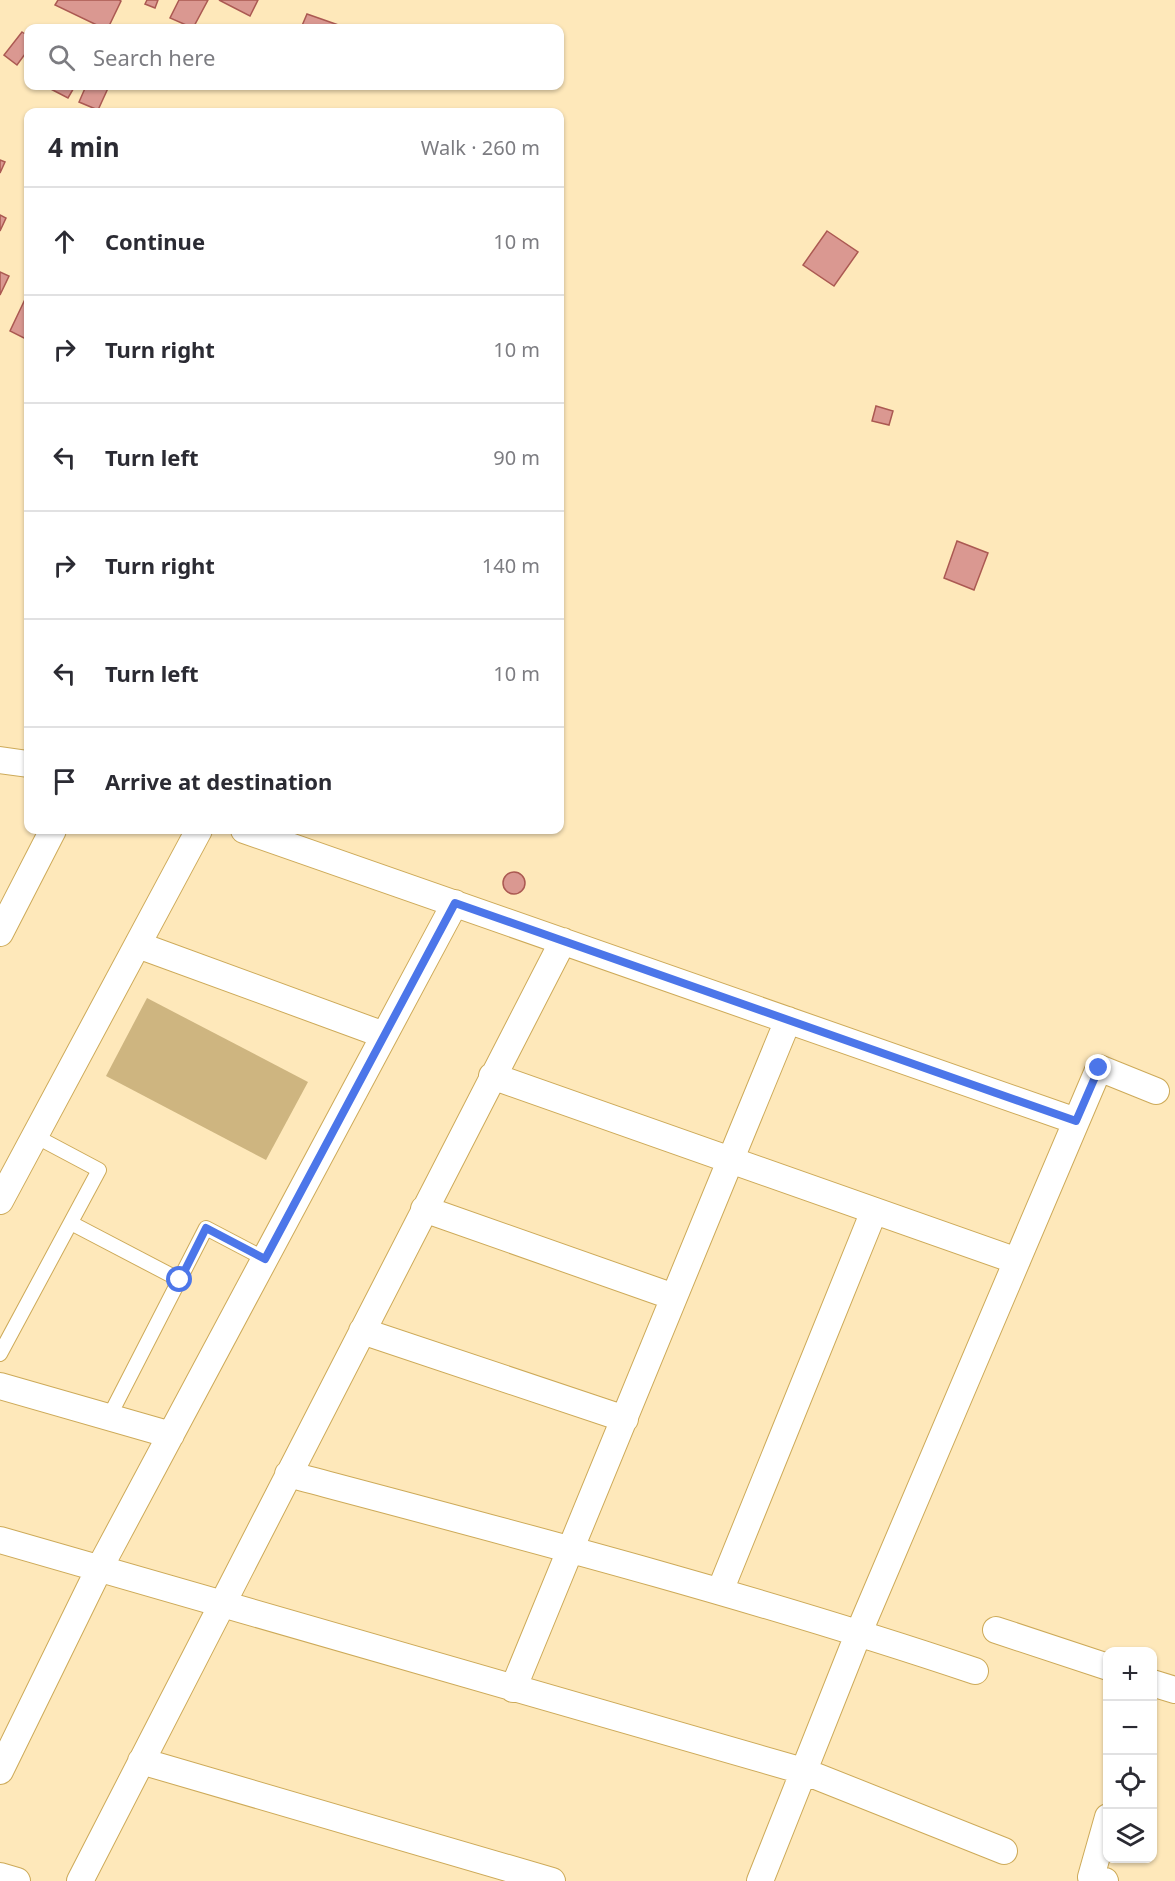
<!DOCTYPE html>
<meta charset="utf-8">
<style>
:root{--surface:#fff;--page:#f7f7f7;--text:#2b2b33;--muted:#7c7c81;--line:#e1e1e2}
body{margin:0;font-family:"Noto Sans",sans-serif;background:var(--page);color:var(--text)}
.controls{position:absolute;right:18px;bottom:18px;display:grid;overflow:hidden;border-radius:12px;box-shadow:0 2px 4px #0004}
.controls button{width:54px;height:54px;display:grid;place-items:center;padding:0;border:0;border-bottom:2px solid var(--line);background:var(--surface);color:var(--text);font:30px sans-serif}
.stop{position:absolute;width:18px;height:18px;margin:-14px;border:4px solid #4c76e9;border-radius:50%;background:#fff}
.stop.end{background:#4c76e9;border-color:#fff;box-shadow:0 2px 6px #0008}
.list{margin:0;padding:0;list-style:none}
h2{display:flex;justify-content:space-between;align-items:center;height:78px;margin:0;padding:0 24px;font-size:26px}
h2 small{font-size:20px;font-weight:400;color:var(--muted)}
.list li{display:grid;grid-template-columns:39px 1fr auto;gap:18px;align-items:center;box-sizing:border-box;height:108px;padding:0 24px;border-top:2px solid var(--line)}
.list b{display:block;font-size:22px;white-space:nowrap}
.list em{font-size:20px;font-style:normal;color:var(--muted)}
.icon{flex:none;width:33px;height:33px;fill:none;stroke:currentColor;stroke-width:2;stroke-linecap:round;stroke-linejoin:round}
.map{position:relative;flex:none;width:1175px;height:1881px;overflow:hidden}
.search{position:absolute;background:var(--surface);box-shadow:0 2px 4px #0004;left:24px;top:24px;width:540px;height:66px;display:flex;align-items:center;gap:15px;box-sizing:border-box;padding:0 21px;border-radius:12px;color:var(--muted);font-size:22px}
.panel{position:absolute;background:var(--surface);box-shadow:0 2px 4px #0004;left:24px;top:108px;width:540px;height:726px;border-radius:12px}
.map>svg:first-child{display:block}
.green{fill:#ceb580}
.building{fill:#da9891;stroke:#ab5952;stroke-width:1.5}
.lines{fill:none;stroke-linecap:round;stroke-linejoin:round}
.service-casing{stroke:#cdaa59;stroke-width:16}
.minor-casing{stroke:#cdaa59;stroke-width:28}
.service{stroke:#fff;stroke-width:14}
.minor{stroke:#fff;stroke-width:26}
.route{stroke:#4c76e9;stroke-width:8}
</style>
<div class="map">
<svg width="1175" height="1881" viewBox="0 0 1175 1881">
<rect width="100%" height="100%" fill="#fee8ba"/>
<!-- green -->
<path class="green" d="M147,998l161,84 -42,78 -160,-84z"/>
<!-- building -->
<path class="building" d="M58,0h61l2,1 -13,27h-5l-48,-23z
M147,0h11l-3,8 -10,-4z
M179,0h29l-15,28 -23,-10z
M219,0h39l-8,16z
M307,14l40,14h-46z
M22,32l6,4v14l-11,15 -13,-10z
M45,86h30l-7,12z
M86,86h23l-11,24 -19,-8z
M0,160l5,2 -5,11z
M0,215l6,3 -6,13z
M827,231l31,21 -24,34 -31,-21z
M0,272l9,4 -9,19z
M28,293v47l-18,-9z
M876,406l17,5 -4,14 -17,-4z
M957,541l31,12 -14,37 -30,-12z
M503 883a11 11 0 1 1 22 0a11 11 0 1 1-22 0Z"/>
<g class="lines">
<!-- service casing -->
<g class="service-casing">
<path id="service" d="M71,1223l109,57
M0,1354l99,-184 -64,-34
M109,1417l97,-189 59,31"/>
</g>
<!-- minor casing -->
<g class="minor-casing">
<path id="minor" d="M0,760l28,4
M244,830l832,291
M0,933l53,-103
M138,945l246,90
M492,1076l525,185
M0,1201l199,-371
M424,1209l250,88
M362,1331l263,88
M0,1386l171,49
M288,1474c230,61 461,121 687,197
M0,1540l803,231 201,80
M720,1591l154,-380
M996,1630l112,37
M1152,1683l23,7
M513,1689l275,-669
M141,1761l411,120
M0,1771l99,-202 356,-666
M0,1876l17,5
M80,1881l483,-940
M760,1881l99,-249 240,-564 57,23
M1105,1881l-14,-4 17,-60"/>
</g>
<!-- service -->
<use href="#service" class="service"/>
<!-- minor -->
<use href="#minor" class="minor"/>
</g>
<g class="lines">
<!-- route -->
<path class="route" d="M180,1280l26,-52 59,31 190,-356 621,218 23,-53"/>
</g>
</svg>
<div class="controls">
<button>+</button>
<button>−</button>
<button><svg class="icon" aria-label="locate" viewBox="0 0 24 24"><circle cx="12" cy="12" r="6"/><path d="M12 2v4M12 18v4M2 12h4M18 12h4"/></svg></button>
<button><svg class="icon" aria-label="layers" viewBox="0 0 24 24"><path d="M12 4l9 5-9 5-9-5zM3 14l9 5 9-5"/></svg></button>
</div>
<div class="stop" style="left:180px;top:1280px"></div>
<div class="stop end" style="left:1099px;top:1068px"></div>
<div class="search"><svg class="icon" aria-label="search" viewBox="0 0 24 24"><circle cx="10" cy="10" r="6"/><path d="M15 15l6 6"/></svg>Search here</div>
<section class="panel">
<h2>4 min<small>Walk · 260 m</small></h2>
<ul class="list">
<li><svg class="icon" aria-label="ahead" viewBox="0 0 24 24"><path d="M12 20V5M6 11l6-6 6 6"/></svg><div><b>Continue</b></div><em>10 m</em></li>
<li><svg class="icon" aria-label="right" viewBox="0 0 24 24"><path d="M7 20v-9h11M14 6l5 5-5 5"/></svg><div><b>Turn right</b></div><em>10 m</em></li>
<li><svg class="icon" aria-label="left" viewBox="0 0 24 24"><path d="M17 20v-9H6M10 6l-5 5 5 5"/></svg><div><b>Turn left</b></div><em>90 m</em></li>
<li><svg class="icon" aria-label="right" viewBox="0 0 24 24"><path d="M7 20v-9h11M14 6l5 5-5 5"/></svg><div><b>Turn right</b></div><em>140 m</em></li>
<li><svg class="icon" aria-label="left" viewBox="0 0 24 24"><path d="M17 20v-9H6M10 6l-5 5 5 5"/></svg><div><b>Turn left</b></div><em>10 m</em></li>
<li><svg class="icon" aria-label="arrive" viewBox="0 0 24 24"><path d="M6 21V4h12l-3 4 3 4H6"/></svg><div><b>Arrive at destination</b></div></li>
</ul>
</section>
</div>
